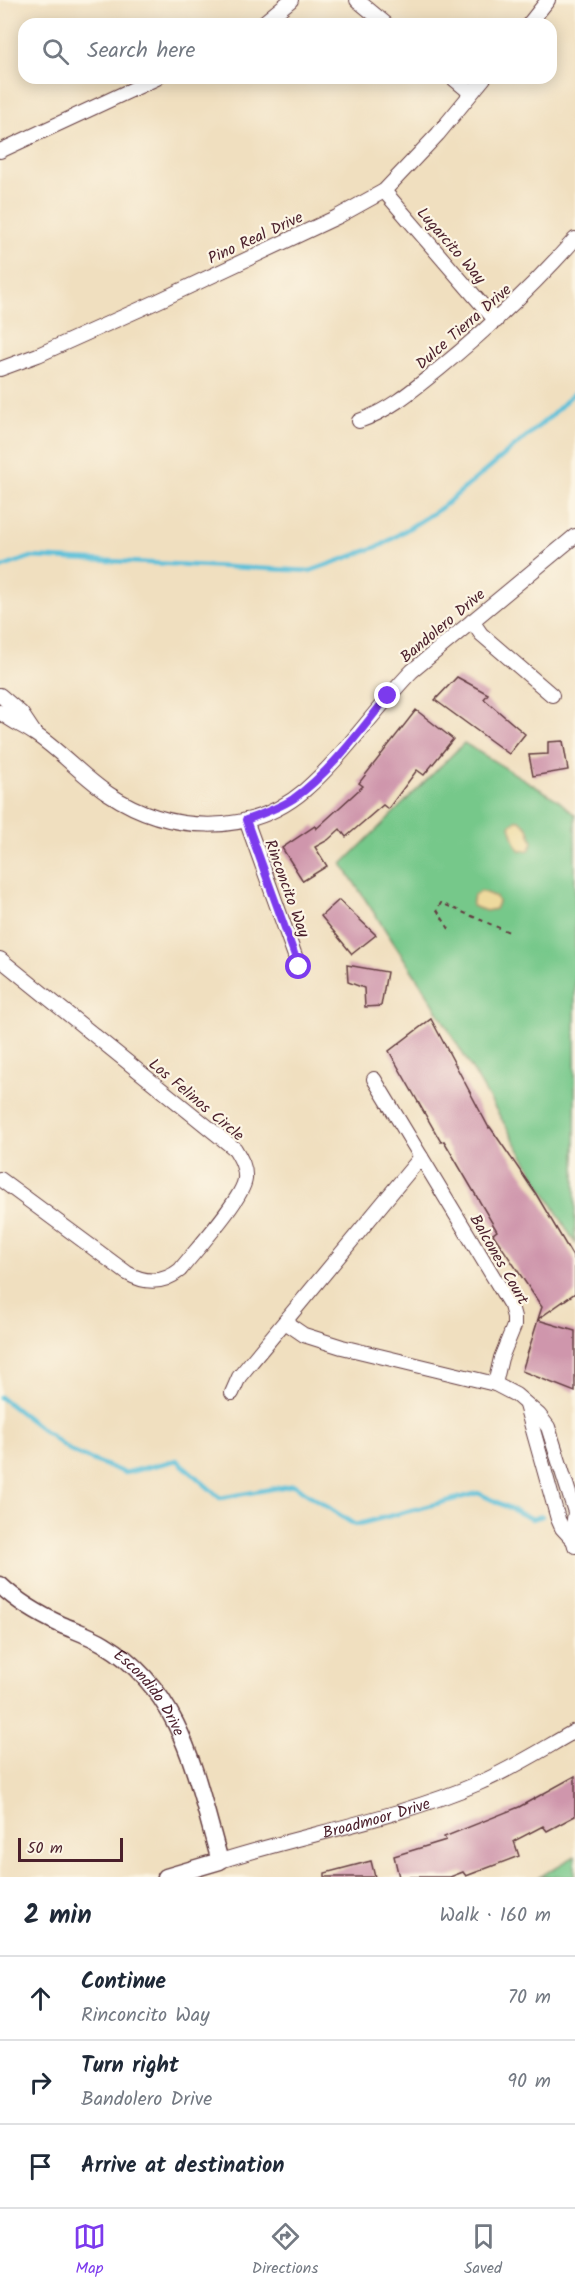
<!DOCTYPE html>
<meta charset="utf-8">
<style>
:root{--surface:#fff;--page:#f6f6f7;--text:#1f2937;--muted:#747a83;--line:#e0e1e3;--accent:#7c3aed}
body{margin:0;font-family:Kalam,sans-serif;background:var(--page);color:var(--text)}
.scale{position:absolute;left:18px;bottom:15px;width:105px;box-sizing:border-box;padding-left:6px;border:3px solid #4a1f2b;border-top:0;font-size:16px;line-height:21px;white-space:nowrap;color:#4a1f2b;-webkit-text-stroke:4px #fcf5e5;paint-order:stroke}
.stop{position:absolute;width:18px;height:18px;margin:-14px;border:4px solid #7c3aed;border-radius:50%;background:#fff}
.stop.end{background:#7c3aed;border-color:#fff;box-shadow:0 2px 6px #0008}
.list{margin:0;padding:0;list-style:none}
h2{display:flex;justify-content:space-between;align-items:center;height:78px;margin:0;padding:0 24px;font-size:26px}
h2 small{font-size:20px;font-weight:400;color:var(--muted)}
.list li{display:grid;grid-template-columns:39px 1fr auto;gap:18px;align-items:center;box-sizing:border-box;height:84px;padding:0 24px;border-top:2px solid var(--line)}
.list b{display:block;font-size:22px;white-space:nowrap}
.list p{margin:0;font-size:20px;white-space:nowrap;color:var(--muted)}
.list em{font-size:20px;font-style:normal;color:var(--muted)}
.icon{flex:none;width:33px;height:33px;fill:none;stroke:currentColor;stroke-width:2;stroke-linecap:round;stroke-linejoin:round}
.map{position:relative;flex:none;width:575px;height:1877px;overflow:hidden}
.search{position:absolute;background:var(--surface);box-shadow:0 3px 15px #0003;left:18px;right:18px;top:18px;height:66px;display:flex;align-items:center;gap:15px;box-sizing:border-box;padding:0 21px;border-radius:18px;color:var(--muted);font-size:22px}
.sheet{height:330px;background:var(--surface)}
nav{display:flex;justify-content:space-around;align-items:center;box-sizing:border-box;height:84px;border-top:2px solid var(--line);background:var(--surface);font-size:16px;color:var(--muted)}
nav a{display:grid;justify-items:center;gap:3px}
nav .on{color:var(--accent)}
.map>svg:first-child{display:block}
.green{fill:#76c88a;stroke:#60745a;stroke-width:1.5}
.sand{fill:#eeda9e;stroke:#9c7c64;stroke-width:1.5}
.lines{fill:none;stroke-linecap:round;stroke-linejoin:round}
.stream{stroke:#5bc0d9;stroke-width:4.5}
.building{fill:#cf96ac}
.minor-casing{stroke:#633c41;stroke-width:16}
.tertiary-casing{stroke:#633c41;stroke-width:19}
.path{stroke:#633c41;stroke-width:2;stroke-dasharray:4.5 4.5;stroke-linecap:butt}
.minor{stroke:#fff;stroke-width:14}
.tertiary{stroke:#fff;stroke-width:16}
.route{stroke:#7c3aed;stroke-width:8}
.labels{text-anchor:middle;stroke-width:4.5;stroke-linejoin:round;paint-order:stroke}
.street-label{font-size:16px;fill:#4a1f2b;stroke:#fcf5e5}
</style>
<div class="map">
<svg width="575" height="1877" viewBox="0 0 575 1877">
<rect width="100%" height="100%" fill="#fcf5e5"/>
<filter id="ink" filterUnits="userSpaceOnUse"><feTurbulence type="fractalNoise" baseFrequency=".0167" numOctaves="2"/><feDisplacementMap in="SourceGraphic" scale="12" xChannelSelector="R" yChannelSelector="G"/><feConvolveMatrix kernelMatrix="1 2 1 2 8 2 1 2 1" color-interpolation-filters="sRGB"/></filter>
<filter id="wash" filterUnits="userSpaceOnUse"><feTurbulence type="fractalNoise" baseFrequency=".008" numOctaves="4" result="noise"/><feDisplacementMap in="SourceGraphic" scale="24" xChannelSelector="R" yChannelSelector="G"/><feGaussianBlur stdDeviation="1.35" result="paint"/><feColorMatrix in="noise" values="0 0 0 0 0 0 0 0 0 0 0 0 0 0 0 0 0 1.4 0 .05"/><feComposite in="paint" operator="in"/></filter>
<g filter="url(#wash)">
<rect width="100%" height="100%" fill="#f0dfbf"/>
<!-- green -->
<path class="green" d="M464,743l94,57 17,15v428l-147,-248 -86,-131z
M575,1856v21h-36z"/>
<!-- sand -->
<path class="sand" d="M516,820h4l8,8 5,15 -4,7 -9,1 -4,-6 -6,-19z
M481,891l15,6 2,5 -3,7 -9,2 -14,-5 2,-11z"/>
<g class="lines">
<!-- stream -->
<path class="stream" d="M0,568l31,-11 279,14 72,-26 59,-37 111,-93 23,-23
M0,1397l72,55 53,21 52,-13 43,38 74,-13 61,40 123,-32 54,26 10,-3"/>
</g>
<g id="blocks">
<!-- building -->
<path class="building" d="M457,677l31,17 -4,5 41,35 -16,20 -74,-54z
M416,710l37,29 -29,36 -7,-5 -29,39 -5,-4 -37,32 -6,-8 -12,11 -13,7 12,19 -24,15 -21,-33 33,-22 1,3 47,-43 -4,-3z
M563,741l5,29 -35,6 -4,-21 19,-1v-12z
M339,900l37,35 -24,19 -31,-38z
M347,965l40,7 -6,34 -16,1 -1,-19 -16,-6z
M431,1019l58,109 1,-1 46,67 39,66v33l-37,26 4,-12 -49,-73 4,-3 -53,-90 -3,1 -52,-91z
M538,1320l37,11v61l-53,-21z
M575,1776v40l-28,15 -4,-5 -29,15 5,15 -53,20 -3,-4 -13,5h-51l-5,-21 52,-16 -2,-3 75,-30z
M371,1861l4,16h-50v-4z"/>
</g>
</g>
<g filter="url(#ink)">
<use href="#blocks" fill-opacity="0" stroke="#633c41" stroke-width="1.5"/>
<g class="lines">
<!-- minor casing -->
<g class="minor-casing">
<g id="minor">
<path d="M357,0l29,24"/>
<path d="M262,24l29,-24"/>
<path d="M529,24l19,-24"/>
<path d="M453,78l18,15"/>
<path d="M0,151l157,-73"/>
<path d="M384,191l112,130"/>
<path d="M0,369l38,-14 118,-53 181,-85 47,-26 54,-57 46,-56"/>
<path d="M359,421c31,-11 54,-31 80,-52 49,-40 94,-83 136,-130"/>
<path d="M472,621l9,13 71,61"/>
<path d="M0,695l21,18 12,18"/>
<path d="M0,712c13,11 22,13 35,22 26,17 48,43 74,60 59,39 140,44 196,-4 40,-35 70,-81 107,-119l163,-135"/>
<path d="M246,820l53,147"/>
<path d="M0,959l235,190c6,10 11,19 10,30 -2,20 -51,73 -65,91 -16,13 -34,14 -53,3l-127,-94"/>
<path d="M374,1079l137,227 3,11v9l-13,32 -6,26"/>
<path d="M285,1322l19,13 38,12 153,37 21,11 23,20 9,12 27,85 -3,22 3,12"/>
<path d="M232,1393l7,-16 182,-220"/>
<path d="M526,1405l32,114 4,9 12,13"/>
<path id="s1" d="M220,1861c85,-27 176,-42 259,-78 33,-14 64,-34 96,-52"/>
</g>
</g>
<!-- tertiary casing -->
<g class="tertiary-casing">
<g id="tertiary">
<path id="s2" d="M0,1585c18,17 40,30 62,40 14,6 29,11 42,19 80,48 92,135 116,217l-54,16"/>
</g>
</g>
<!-- path -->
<path class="path" d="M449,929l-12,-19 4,-7 68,29"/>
<!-- minor -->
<use href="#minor" class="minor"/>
<!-- tertiary -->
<use href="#tertiary" class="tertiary"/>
</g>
</g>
<g class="lines" filter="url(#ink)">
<!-- route -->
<path class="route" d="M299,967l-53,-147c16,-6 33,-12 47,-21 36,-25 68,-69 95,-103"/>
</g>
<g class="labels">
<!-- street labels -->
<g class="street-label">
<text transform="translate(255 237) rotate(-25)" y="6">Pino Real Drive</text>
<text transform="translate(452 245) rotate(49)" y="6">Lugarcito Way</text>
<text transform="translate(463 326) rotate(-41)" y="6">Dulce Tierra Drive</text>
<text transform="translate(442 625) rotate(-40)" y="6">Bandolero Drive</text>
<text transform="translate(288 888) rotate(70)" y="6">Rinconcito Way</text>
<text transform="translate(197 1099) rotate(40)" y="6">Los Felinos Circle</text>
<text transform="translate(500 1259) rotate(60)" y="6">Balcones Court</text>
<text dy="6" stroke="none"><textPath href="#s2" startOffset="188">Escondido Drive</textPath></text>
<text dy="6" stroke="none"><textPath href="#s1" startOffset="162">Broadmoor Drive</textPath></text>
</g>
</g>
</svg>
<div class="scale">50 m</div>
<div class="stop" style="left:299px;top:967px"></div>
<div class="stop end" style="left:388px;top:696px"></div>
<div class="search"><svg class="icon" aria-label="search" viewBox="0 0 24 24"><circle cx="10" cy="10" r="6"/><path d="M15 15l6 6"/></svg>Search here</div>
</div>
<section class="sheet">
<h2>2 min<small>Walk · 160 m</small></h2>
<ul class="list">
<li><svg class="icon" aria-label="ahead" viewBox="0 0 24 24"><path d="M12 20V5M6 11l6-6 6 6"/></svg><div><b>Continue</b><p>Rinconcito Way</p></div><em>70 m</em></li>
<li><svg class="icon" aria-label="right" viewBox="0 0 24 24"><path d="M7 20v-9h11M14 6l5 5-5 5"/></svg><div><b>Turn right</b><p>Bandolero Drive</p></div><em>90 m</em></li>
<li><svg class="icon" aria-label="arrive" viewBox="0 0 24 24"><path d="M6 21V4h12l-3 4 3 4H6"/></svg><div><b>Arrive at destination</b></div></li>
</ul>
</section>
<nav>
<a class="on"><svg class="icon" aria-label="map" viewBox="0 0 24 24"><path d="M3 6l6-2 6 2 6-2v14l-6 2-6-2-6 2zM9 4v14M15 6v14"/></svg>Map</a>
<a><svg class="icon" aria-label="directions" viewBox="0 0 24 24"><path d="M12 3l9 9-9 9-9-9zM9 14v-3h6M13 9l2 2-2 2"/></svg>Directions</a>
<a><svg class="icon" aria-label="saved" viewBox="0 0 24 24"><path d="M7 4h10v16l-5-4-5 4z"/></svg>Saved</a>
</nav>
